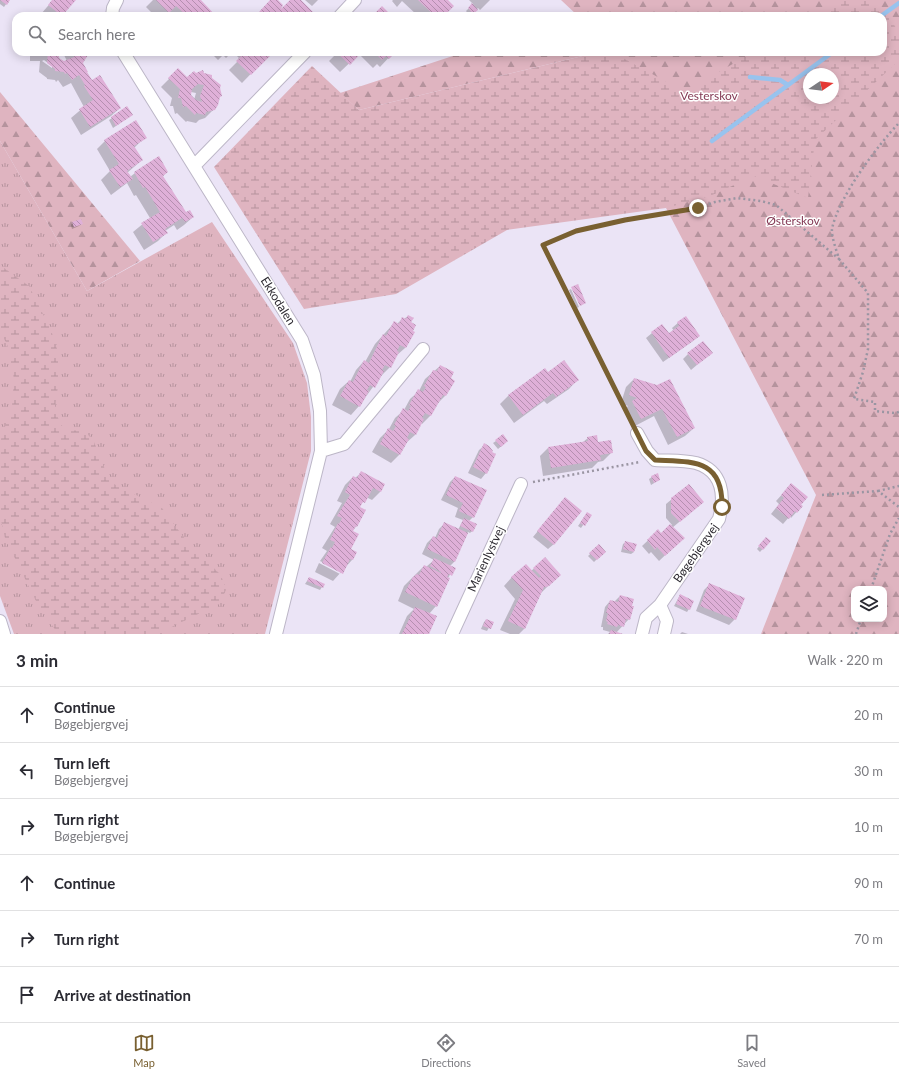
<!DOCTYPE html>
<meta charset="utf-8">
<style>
:root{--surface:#fff;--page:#f2f2f3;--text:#2b2b33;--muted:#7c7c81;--line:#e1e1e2;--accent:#796031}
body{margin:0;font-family:Lato,sans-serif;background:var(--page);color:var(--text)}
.controls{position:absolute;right:12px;bottom:12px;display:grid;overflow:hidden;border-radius:8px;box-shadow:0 2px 10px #0003}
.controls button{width:36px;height:36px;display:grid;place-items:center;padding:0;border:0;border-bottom:1px solid var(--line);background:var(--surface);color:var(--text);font:20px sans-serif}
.compass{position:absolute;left:803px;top:68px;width:36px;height:36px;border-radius:50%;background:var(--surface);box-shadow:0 2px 10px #0003;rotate:77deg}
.stop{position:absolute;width:12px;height:12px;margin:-9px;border:3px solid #796031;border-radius:50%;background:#fff}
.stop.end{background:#796031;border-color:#fff;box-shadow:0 1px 4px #0008}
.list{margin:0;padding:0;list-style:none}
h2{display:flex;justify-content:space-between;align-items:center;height:52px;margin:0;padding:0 16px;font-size:17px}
h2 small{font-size:13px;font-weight:400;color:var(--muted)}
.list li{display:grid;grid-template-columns:26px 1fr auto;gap:12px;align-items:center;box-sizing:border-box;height:56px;padding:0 16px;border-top:1px solid var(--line)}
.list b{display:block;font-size:15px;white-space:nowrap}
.list p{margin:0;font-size:13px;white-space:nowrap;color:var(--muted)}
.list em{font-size:13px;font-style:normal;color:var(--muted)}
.icon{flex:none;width:22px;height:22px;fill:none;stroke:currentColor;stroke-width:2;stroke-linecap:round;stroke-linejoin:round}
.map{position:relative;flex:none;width:899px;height:634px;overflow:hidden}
.search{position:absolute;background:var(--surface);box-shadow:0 2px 10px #0003;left:12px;right:12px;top:12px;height:44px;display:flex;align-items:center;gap:10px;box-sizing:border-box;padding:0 14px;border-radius:12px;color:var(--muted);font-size:15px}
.sheet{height:388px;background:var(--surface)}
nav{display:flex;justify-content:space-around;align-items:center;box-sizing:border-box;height:56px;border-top:1px solid var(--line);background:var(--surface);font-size:11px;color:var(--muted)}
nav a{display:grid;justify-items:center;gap:2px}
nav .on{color:var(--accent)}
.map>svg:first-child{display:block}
.grass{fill:url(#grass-tufts)}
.forest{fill:url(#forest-firs);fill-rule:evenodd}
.wetland{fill:url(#wetland-marsh);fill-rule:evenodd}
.shadow{fill:#0003;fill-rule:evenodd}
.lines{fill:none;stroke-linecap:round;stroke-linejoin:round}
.stream{stroke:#98c3ee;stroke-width:4.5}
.building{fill:url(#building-back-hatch);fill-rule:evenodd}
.minor-casing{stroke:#bcb6c7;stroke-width:14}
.path{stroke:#9a95a2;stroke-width:2.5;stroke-dasharray:2 3;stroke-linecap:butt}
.minor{stroke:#fff;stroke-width:12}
.route{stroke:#796031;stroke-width:5}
.labels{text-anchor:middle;stroke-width:3;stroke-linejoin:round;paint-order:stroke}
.park-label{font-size:12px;fill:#843a55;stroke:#fff}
.street-label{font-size:12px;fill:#2d2a31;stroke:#fff}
</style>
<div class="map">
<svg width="899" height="634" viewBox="0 0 899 634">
<defs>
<pattern id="grass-tufts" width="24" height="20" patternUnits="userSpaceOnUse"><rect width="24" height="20" fill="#dfb4c0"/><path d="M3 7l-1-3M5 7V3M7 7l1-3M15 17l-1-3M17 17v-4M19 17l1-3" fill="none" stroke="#b5939d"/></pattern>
<pattern id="forest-firs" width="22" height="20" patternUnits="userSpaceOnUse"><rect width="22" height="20" fill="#dfb4c0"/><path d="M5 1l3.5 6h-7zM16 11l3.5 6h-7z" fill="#b5939d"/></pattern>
<pattern id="wetland-marsh" width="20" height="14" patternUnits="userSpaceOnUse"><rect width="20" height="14" fill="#dfb4c0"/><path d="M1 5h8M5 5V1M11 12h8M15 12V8" fill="none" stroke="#b5939d"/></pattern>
<pattern id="building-back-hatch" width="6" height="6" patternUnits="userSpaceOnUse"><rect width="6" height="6" fill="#dfb0d8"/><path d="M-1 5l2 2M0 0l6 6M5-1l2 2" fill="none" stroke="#b58fb0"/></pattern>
</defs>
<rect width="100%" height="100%" fill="#ebe4f6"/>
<!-- grass -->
<path class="grass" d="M0,141l87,150 125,-69 81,121 14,40 4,34v34l-46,183h-251l-14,-38z"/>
<!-- forest -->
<path class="forest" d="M561,0h338v634h-138l55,-139 -150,-287 37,-52 -93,-104h273v-36h-309l3,-1zM809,74h24v24h-24zM854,589h30v30h-30z
M465,52h134l-240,58 -19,-17z
M0,92l140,169 -53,30 -87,-150z"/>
<!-- wetland -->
<path class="wetland" d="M841,0h35l23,32v28l-84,80 -7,58 -54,-22 -44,20 -44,12 -159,22 -111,64 -92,15 -90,-142 98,-101 47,44 240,-58h13l73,40 68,-40h130v-36h-69zM809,74h24v24h-24z
M0,265l29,21 22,44 7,22v34l-3,22 5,16 7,6 18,1 9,11 16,40 52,26 26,35 33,32 5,15 -7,14 -62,30h-99l-22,-33 -31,-63 -5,-22v-74l12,-36 2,-27 -7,-35 -7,-12z"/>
<!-- shadow -->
<path class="shadow" d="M0,0h9l-5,7 -4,-3z
M53,0h21l-14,16h-16l-3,-2z
M153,0h46l15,16h-44l-3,-3 -2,3h-10l-9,-9z
M273,0h4v13l14,-13h9l7,16h-51z
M305,0h13l-6,6z
M393,0h54l-4,16h-25l-16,-15 -5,6 -5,-6z
M466,0h24l-10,10 -2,-2 -8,8 -4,-5 7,-7 -4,-4z
M479,12l4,4h-8z
M32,52h53l-3,11 10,19 28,26 -9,8 -30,19 -10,-17 13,-11 -13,-24 -8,4 -5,-7 -2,2 -1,-2 -8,-1v-1l-8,-6 1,-11h-10v-7zM58,55h6l3,6 -3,1 -3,-1zM44,60l8,6v2l-10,-7z
M217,52h15l-6,6 -3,-3 -5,5 -4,-4z
M233,52h39l-30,31 -13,-13 11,-11z
M338,52h56l-14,15 -3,-3 -4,4 -14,-14 -19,18 -11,-11z
M178,70l9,9 7,-6 25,25 -5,11 -9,9 -6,2 -3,3 -9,-2 -1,1 -9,-9 -2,1 -2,-8h-3l2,-8 -11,-11zM191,92l5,1 -2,7 -4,-5z
M127,108l2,9 -16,11 -4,-8z
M145,137l-11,11 8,12 -15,13 3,4 5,-4 32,-1 -5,5 23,37 8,3 -9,8 -7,5 -3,-5 -9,6 1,2 -8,8 -14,9 -11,-18 17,-14 -14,-23 -2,1 -7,-13 -16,12 -10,-15 9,-9 -13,-22 8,-8z
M73,222l8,2 -2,2 -7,3 -1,-4z
M571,289l8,18 -2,1 -8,-18z
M408,316l3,16 2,1 -8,15 -9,8 -6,11 -9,9 -22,30 -8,9 -19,-10 8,-16 9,-8 1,1 6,-12 8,-9 1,1 10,-18 20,-22 2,2 6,-6 1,1z
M685,317l14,19 -6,5 -30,21 -17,-24 6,-5 17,1 5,-3 -2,-3z
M711,353l-20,17 -8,-11 5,-5z
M440,366l5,30 -8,8 -6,11 -9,9 -1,-1 -6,12 -9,8 -7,12 -8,8 -19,-11 8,-14 9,-9 6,-11 9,-8 6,-11 9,-8 6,-12z
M547,373l30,7 -8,9 -22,15 -3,-3 -30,22 -14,-19 9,-9z
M634,379l60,49 -9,8 -17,9 -14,-29 -21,11 -9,-17 4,-4 -7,-3 5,-16z
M588,438l24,14 -9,9 -5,1 -6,6 -49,8 -3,-20 8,-8 35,-6z
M496,441l8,3 -6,5 -5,-6z
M485,445l1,28 -5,6 -13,-6 11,-23z
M361,473l23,11 -4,8 -8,8 -6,-3 -7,10 -2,19 -5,4 -3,19 7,4 -4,7 -19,21 -18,-9 4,-9 21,11v-3l-20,-10 7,-10 -5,-3 13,-21 -5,-3 12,-21 -5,-2 8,-16 8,-8 2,1z
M455,477l18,40 -4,4 3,10 -2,2 -2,-1 -13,29 -5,5 4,2 -6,10 -12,28 -7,8 -1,20h-29l8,-18 7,-7 -16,-8 6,-15 20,-20 2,1 8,-7 -12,-6 5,-11 6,-6 2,1 4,-9 6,-6 13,7 5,-10 -8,-3 3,-9 -17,-8 9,-18z
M652,477l7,3 -8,5 -2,-6z
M786,490l16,16 -11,12 -1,-2 -7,8 -12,-10 8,-10 -3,-3z
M565,498l-11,46 -6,5 -15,-12z
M672,499l31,3 -31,26 6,15 -19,18 -8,-9 -2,2 -7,-8 16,-15 3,3 11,-9 -6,-7v-14z
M587,513l3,2 -9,13 -3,-2z
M764,540l6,1 -10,11 -3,-3z
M626,542l8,10 -3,2 -10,-2 2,-8z
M599,546l5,6 -10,10 -6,-6z
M545,559l6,24 -10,10 -17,36 -5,5h-9l-10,-4 15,-31 -11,-13 8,-9 19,-6z
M309,578l13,9 -2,3 -15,-6z
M709,585l26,34 -6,6 -33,-14 8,-21z
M680,595l9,14 -2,3 -13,-6z
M620,596l9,23 -13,14 4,1h-12l2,-2 -7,-2v-3h-2l4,-20 5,-6 4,1z
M486,620l6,2 -5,9 -6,-2 3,-7z
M682,632l6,2h-8z"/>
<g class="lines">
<!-- stream -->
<path class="stream" d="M881,16l18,-13
M750,77l30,3 8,5
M712,141l121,-89"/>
</g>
<!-- building -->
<path class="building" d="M0,0h10l-3,5z
M52,0h24l-14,16 -14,-11z
M156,0h45l15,16h-29l-11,-10 -7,7z
M270,0h8l5,5 -2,4 9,-9h11l12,12 -5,4h-45l-4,-4z
M418,0h30l6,6 -10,10h-9z
M472,3l6,7 -5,4 -5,-6z
M382,6l10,10h-20z
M48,52h11v6l5,3 10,-4 1,-5h11v2l2,1 -5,8 5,9h-1l5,8 8,-5 21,33 -31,19 -11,-18 14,-9 -9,-14 1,-1 -6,-10 -7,5 -5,-7 -2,1 -1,-2 -9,-1v-2l-8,-6z
M245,52h29l-23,23 -15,-14z
M336,52h26l-12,13z
M374,52h22l-7,7 -3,-3 -4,4z
M178,68l9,9 7,-6 2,2 7,-3 1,3 8,2v3l9,7 -1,3 2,8 -2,1 -2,8 -3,5 -9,2 -1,3 -9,-2 -1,2 -9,-9 -3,1 -2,-9h-3l2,-9 -12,-11zM198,84l6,1 -4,11 2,6 -6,-2 -5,-5 1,-6z
M127,106l6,9 -17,11 -5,-9z
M136,120l11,18 -13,8 9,14 -16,11 6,8 -13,8 -11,-17 10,-6 -15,-24z
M159,156l9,16 -5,4 23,36 4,-2 4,7 -9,5 -3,-4 -17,11 3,4 -15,9 -12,-19 19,-11 -15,-25 -2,1 -9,-16z
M81,219l2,5 -9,3 -2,-5z
M578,284l8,19 -6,3 -9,-19z
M408,315l6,3 -3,4 5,3 -3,6 2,1 -9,16 -6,-3 -3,6 2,1 -8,16 -6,-3 -3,5 2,1 -9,17 -5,-3 -3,5 2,1 -9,16 -20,-11 9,-16 4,2 11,-22 5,3 14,-29 3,2 8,-15 5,3 3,-7 4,2z
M686,316l14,20 -31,22 -18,-26 11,-8 7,9 10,-7 -2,-4z
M703,341l10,12 -16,12 -10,-12z
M564,360l15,20 -23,17 -3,-4 -30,22 -15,-20 37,-27 3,4z
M440,365l14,7 -3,6 4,3 -9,15 -3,-1 -12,21 -6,-3 -3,5 2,1 -8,16 -6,-3 -3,6 2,1 -9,16 -20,-11 8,-16 5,3 3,-5 -2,-1 9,-17 5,3 3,-5 -2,-1 9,-16 5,3 3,-5 -2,-1 9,-16 4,1z
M634,378l23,7 13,-6 25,49 -18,9 -15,-28 -21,10 -9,-18 5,-3 -8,-3z
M503,434l5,7 -7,6 -6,-7z
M597,435l1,7 13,-2 2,13 -13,2 1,5 -50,8 -3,-21 40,-6 -1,-4z
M484,443l5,3 4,5 -1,1 4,2 -9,20 -14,-7z
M361,471l24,13 -4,8 -8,-4 -8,15 -2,-1 -3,5 6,3 -9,17 -1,-1 -3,5 6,3 -8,15 6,3 -4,8 -3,-1 -7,15 -21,-11 9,-16 1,1 3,-6 -5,-2 8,-17 1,1 3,-6 -5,-2 13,-21 -5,-3 8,-16 4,2z
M658,473l2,7 -6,3 -3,-7z
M455,476l32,14 -13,28 -15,-7 4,-8 -17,-8z
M791,483l17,14 -7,8 2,1 -6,7 -2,-2 -6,8 -13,-11 8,-10 -3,-3z
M689,484l15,18 -24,20 -9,-9v-15z
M565,497l17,14 -28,34 -17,-14z
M587,512l5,3 -7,11 -5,-3z
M464,518l13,6 -4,8 -13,-6z
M444,522l24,11 -13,29 -28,-13 6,-13 4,2z
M670,524l15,14 -20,18 -8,-9 -2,3 -8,-10 11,-11 3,4z
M766,537l5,4 -8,9 -5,-4z
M625,541l12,3 -3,8 -11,-3z
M599,544l7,8 -9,8 -8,-7z
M545,557l16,18 -12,11 -3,1h-2l-19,42 -17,-8 15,-31 -12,-13 15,-13 13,14 2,-2 -8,-8z
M434,558l22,10 -4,8 -3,-2 -2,3 3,1 -13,29 -32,-15 8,-15 4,-3 2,1 5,-10 17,8v-1l-11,-6z
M309,577l16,7 -2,4 -16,-7z
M709,583l36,15 -9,22 -36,-14z
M680,594l14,7 -4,9 -14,-6z
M620,595l14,4 -2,7h2l-4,14 -4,-1 -2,8 -6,-2 -1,2 -10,-3 1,-2 -2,-1 2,-8h-2l4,-13 8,2z
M415,607l22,9 -8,18h-27z
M486,619l8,3 -3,7 -8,-3z
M611,630l12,4h-14z"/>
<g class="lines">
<!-- minor casing -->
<g class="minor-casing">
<path id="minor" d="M112,16l1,-8 4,-8
M340,16l15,-16
M123,52l179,288 12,35 6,36 1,40 -45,183
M194,166l111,-114
M637,433l10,18 8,9c13,1 28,0 41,3 27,8 29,33 23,56l-59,86
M321,451l23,-7 79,-95
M0,621l4,13
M452,634l69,-150
M642,634l4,-16 14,-13 7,16 -3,13"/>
</g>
<!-- path -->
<path class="path" d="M839,259l29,34v56l-5,23 -9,27 21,3v9l20,2 4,-1
M632,422l-89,-177 32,-14 50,-11 73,-12 17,-6 22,-4 24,3 15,4 63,54c-2,-7 -8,-23 -7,-30 6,-31 45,-83 67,-106
M533,482l107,-20
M878,491l21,-5
M822,495l56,-4 21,16
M871,589l19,-55 9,-16
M856,634l5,-15"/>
<!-- minor -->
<use href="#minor" class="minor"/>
</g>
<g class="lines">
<!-- route -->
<path class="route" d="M698,208l-73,12 -49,11 -33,14 103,206 9,9c37,2 68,-2 67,47"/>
</g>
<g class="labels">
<!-- park labels -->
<g class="park-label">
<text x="709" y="100">Vesterskov</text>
<text x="793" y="225">Østerskov</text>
</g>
<!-- street labels -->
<g class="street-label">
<text transform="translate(278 301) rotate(58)" y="4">Ekkodalen</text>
<text transform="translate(696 553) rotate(-55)" y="4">Bøgebjergvej</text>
<text transform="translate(486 559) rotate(-65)" y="4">Marienlystvej</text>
</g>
</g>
</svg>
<div class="controls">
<button><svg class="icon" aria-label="layers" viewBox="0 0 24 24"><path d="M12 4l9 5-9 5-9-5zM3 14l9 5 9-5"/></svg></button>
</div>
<svg class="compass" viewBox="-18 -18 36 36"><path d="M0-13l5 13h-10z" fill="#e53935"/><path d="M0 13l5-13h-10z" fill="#7c7c81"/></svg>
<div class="stop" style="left:722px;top:507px"></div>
<div class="stop end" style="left:698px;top:208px"></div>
<div class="search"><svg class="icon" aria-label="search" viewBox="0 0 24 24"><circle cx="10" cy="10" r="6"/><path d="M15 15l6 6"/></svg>Search here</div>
</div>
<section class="sheet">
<h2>3 min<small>Walk · 220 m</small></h2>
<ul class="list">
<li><svg class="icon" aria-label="ahead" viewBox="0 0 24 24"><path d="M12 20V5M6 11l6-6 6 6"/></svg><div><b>Continue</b><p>Bøgebjergvej</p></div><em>20 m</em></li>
<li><svg class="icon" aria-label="left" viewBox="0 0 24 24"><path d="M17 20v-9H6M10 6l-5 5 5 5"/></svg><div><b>Turn left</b><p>Bøgebjergvej</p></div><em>30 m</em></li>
<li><svg class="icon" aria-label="right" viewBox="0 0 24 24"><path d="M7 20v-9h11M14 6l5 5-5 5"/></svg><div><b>Turn right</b><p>Bøgebjergvej</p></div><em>10 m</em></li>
<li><svg class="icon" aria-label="ahead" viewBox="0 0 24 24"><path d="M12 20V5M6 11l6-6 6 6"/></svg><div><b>Continue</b></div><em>90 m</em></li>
<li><svg class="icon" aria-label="right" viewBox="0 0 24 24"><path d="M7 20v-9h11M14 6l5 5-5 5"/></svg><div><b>Turn right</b></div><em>70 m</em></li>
<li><svg class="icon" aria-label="arrive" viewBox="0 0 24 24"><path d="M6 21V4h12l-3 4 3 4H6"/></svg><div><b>Arrive at destination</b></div></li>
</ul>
</section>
<nav>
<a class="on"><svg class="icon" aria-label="map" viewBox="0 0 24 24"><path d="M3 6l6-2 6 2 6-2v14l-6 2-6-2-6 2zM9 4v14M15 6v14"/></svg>Map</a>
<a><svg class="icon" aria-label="directions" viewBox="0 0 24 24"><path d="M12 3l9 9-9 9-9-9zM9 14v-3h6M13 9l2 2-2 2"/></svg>Directions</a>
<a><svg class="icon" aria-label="saved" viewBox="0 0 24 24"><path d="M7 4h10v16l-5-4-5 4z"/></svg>Saved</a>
</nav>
